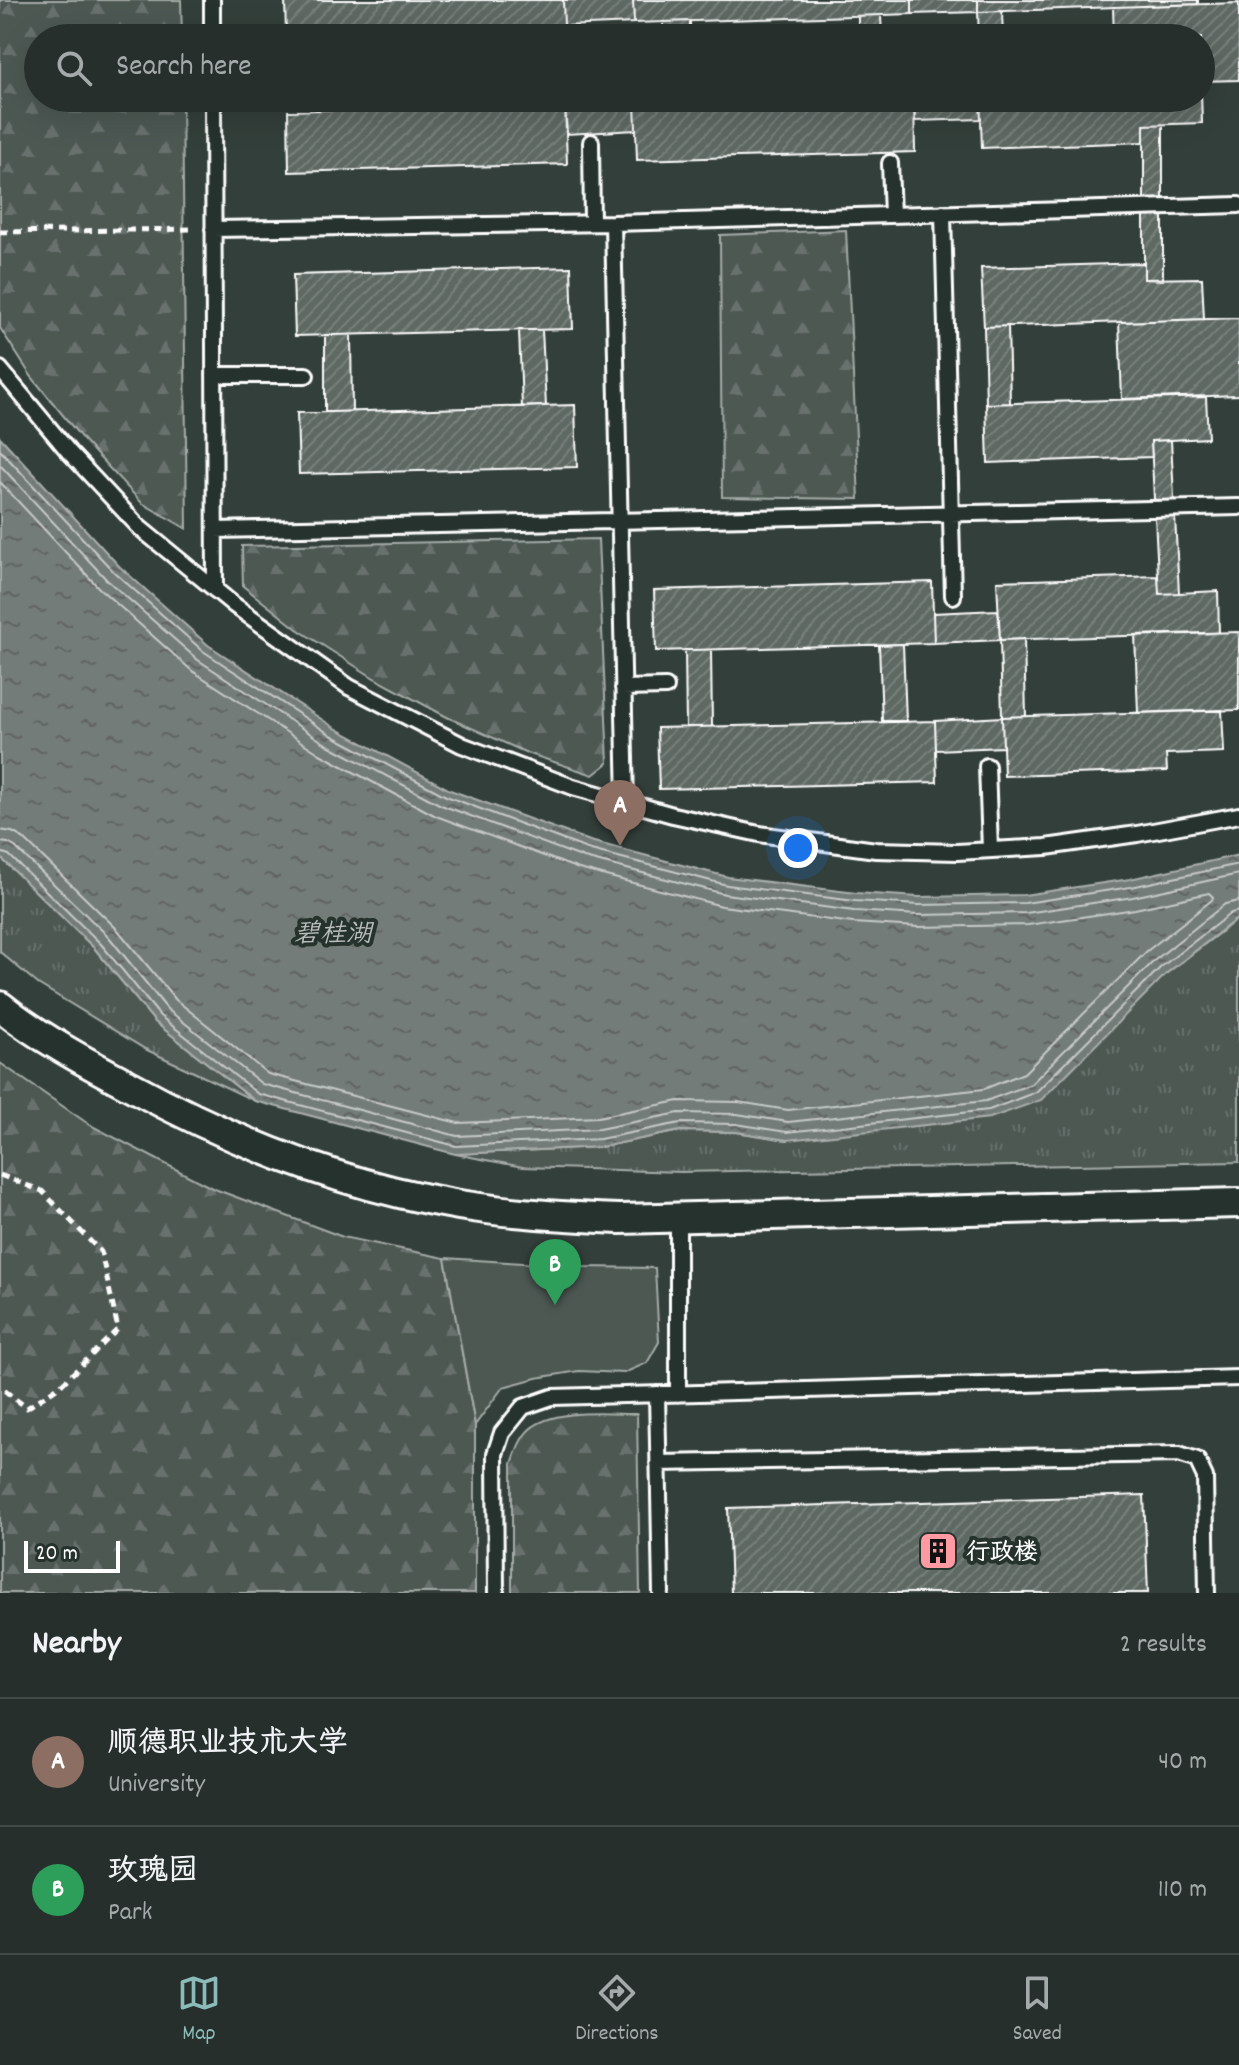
<!DOCTYPE html>
<meta charset="utf-8">
<style>
:root{--surface:#262f2c;--page:#323b38;--text:#f1f3f6;--muted:#a4a9a9;--line:#424a48;--accent:#8bbbb9}
body{margin:0;font-family:Dekko,"LXGW WenKai TC",sans-serif;background:var(--page);color:var(--text)}
.scale{position:absolute;left:24px;bottom:20px;width:96px;box-sizing:border-box;padding-left:8px;border:4px solid #fff;border-top:0;font-size:22px;line-height:28px;white-space:nowrap;color:#fff;-webkit-text-stroke:6px #26332d;paint-order:stroke}
.you{position:absolute;left:798px;top:848px;width:28px;height:28px;margin:-20px;border:6px solid #fff;border-radius:50%;background:#1a73e8;box-shadow:0 0 0 12px #1a73e833}
.badge{display:grid;place-items:center;width:52px;height:52px;border-radius:50%;background:var(--accent);color:#fff;font-size:26px;font-weight:700}
.pin{position:absolute;translate:-50% -66px;filter:drop-shadow(0 2px 4px #0008)}
.pin::after{content:'';position:absolute;top:42px;width:28px;height:24px;background:inherit;clip-path:polygon(0 0,100% 0,50% 100%)}
.list{margin:0;padding:0;list-style:none}
h2{display:flex;justify-content:space-between;align-items:center;height:104px;margin:0;padding:0 32px;font-size:34px}
h2 small{font-size:26px;font-weight:400;color:var(--muted)}
.list li{display:grid;grid-template-columns:52px 1fr auto;gap:24px;align-items:center;box-sizing:border-box;height:128px;padding:0 32px;border-top:2px solid var(--line)}
.list b{display:block;font-size:30px;white-space:nowrap}
.list p{margin:0;font-size:26px;white-space:nowrap;color:var(--muted)}
.list em{font-size:26px;font-style:normal;color:var(--muted)}
.icon{flex:none;width:44px;height:44px;fill:none;stroke:currentColor;stroke-width:2;stroke-linecap:round;stroke-linejoin:round}
.map{position:relative;flex:none;width:1239px;height:1593px;overflow:hidden}
.search{position:absolute;background:var(--surface);box-shadow:0 8px 32px #0002;left:24px;right:24px;top:24px;height:88px;display:flex;align-items:center;gap:20px;box-sizing:border-box;padding:0 28px;border-radius:44px;color:var(--muted);font-size:30px}
.sheet{height:360px;background:var(--surface)}
nav{display:flex;justify-content:space-around;align-items:center;box-sizing:border-box;height:112px;border-top:2px solid var(--line);background:var(--surface);font-size:22px;color:var(--muted)}
nav a{display:grid;justify-items:center;gap:4px}
nav .on{color:var(--accent)}
.map>svg:first-child{display:block}
.grass{fill:url(#grass-tufts);stroke:#a6aca9;stroke-width:2}
.forest{fill:url(#forest-firs);stroke:#a6aca9;stroke-width:2}
.garden{fill:#4d5853;stroke:#a6aca9;stroke-width:2}
.water{fill:url(#water-ripples);stroke:#abb0ae;stroke-width:2}
.lines{fill:none;stroke-linecap:round;stroke-linejoin:round}
.shore{stroke:#c7cac9;stroke-width:2}
.building{fill:url(#building-hatch);stroke:#fff;stroke-width:2}
.lane-casing{stroke:#fff;stroke-width:20}
.street-casing{stroke:#fff;stroke-width:34}
.path{stroke:#fff;stroke-width:5;stroke-dasharray:8 6;stroke-linecap:butt}
.lane{stroke:#26332d;stroke-width:14}
.street{stroke:#26332d;stroke-width:28}
.labels{text-anchor:middle;stroke-width:8;stroke-linejoin:round;paint-order:stroke}
.poi-label{font-size:24px;font-weight:bold;fill:#fff;stroke:#26332d;text-anchor:start}
.water-label{font-size:26px;font-style:italic;fill:#b9bdbc;stroke:#26332d}
</style>
<div class="map">
<svg width="1239" height="1593" viewBox="0 0 1239 1593">
<defs>
<pattern id="grass-tufts" width="24" height="20" patternUnits="userSpaceOnUse" patternTransform="scale(2)"><rect width="24" height="20" fill="#4d5853"/><path d="M3 7l-1-3M5 7V3M7 7l1-3M15 17l-1-3M17 17v-4M19 17l1-3" fill="none" stroke="#68716d"/></pattern>
<pattern id="forest-firs" width="22" height="20" patternUnits="userSpaceOnUse" patternTransform="scale(2)"><rect width="22" height="20" fill="#4d5853"/><path d="M5 1l3.5 6h-7zM16 11l3.5 6h-7z" fill="#68716d"/></pattern>
<pattern id="water-ripples" width="26" height="14" patternUnits="userSpaceOnUse" patternTransform="scale(2)"><rect width="26" height="14" fill="#737b78"/><path d="M2 4q2-2 4 0t4 0M15 11q2-2 4 0t4 0" fill="none" stroke="#606462"/></pattern>
<pattern id="building-hatch" width="6" height="6" patternUnits="userSpaceOnUse" patternTransform="scale(2)"><rect width="6" height="6" fill="#5f6964"/><path d="M-1 1l2-2M0 6l6-6M5 7l2-2" fill="none" stroke="#77807b"/></pattern>
</defs>
<rect width="100%" height="100%" fill="#333f3a"/>
<filter id="ink" filterUnits="userSpaceOnUse"><feTurbulence type="fractalNoise" baseFrequency=".0125" numOctaves="2"/><feDisplacementMap in="SourceGraphic" scale="16" xChannelSelector="R" yChannelSelector="G"/><feConvolveMatrix kernelMatrix="1 2 1 2 8 2 1 2 1" color-interpolation-filters="sRGB"/></filter>
<g filter="url(#ink)">
<!-- grass -->
<path class="grass" d="M0,857l95,92 60,73 100,79 -110,-52 -107,-65 -38,-32z
M1239,918v244l-558,10 -158,-5 -68,-13 146,-7 79,-16 56,1 51,8 380,-167z"/>
<!-- forest -->
<path class="forest" d="M0,0h181l1,38h-144v60h144l5,431 -45,-26 -58,-62 -53,-65 -31,-48z
M846,230l13,269 -137,-2 -2,-262z
M598,539l10,224 -15,12 -66,-22 -80,-36 -73,-39 -77,-49 -54,-43 -1,-40z
M0,1063l90,62 122,63 131,49 102,21 30,167v168h-475z
M637,1414l3,179h-128v-129c4,-12 8,-26 18,-35 24,-21 77,-15 107,-15z"/>
<!-- garden -->
<path class="garden" d="M445,1258l139,9 71,1 4,74 -12,21 -23,10 -45,-2 -43,7 -33,9 -28,38z"/>
<!-- water -->
<path class="water" d="M0,437l120,130 88,78 127,83 115,62 140,51 138,36 128,16 63,4 105,-2 106,-16 109,-24v62l-72,56 -126,127 -51,18 -203,22 -51,-8 -56,-1 -79,16 -146,7 -200,-53 -100,-79 -60,-73 -95,-92z"/>
<g class="lines">
<!-- shore -->
<path class="shore" d="M0,450l114,122 89,79 128,84 115,61 141,53 140,36 128,16 64,4 106,-2 106,-16 108,-23
M0,465l107,115 91,80 128,84 115,61 143,53 141,36 129,17 64,4 108,-2 107,-16 106,-23
M0,482l99,106 92,82 129,84 116,62 143,53 143,37 131,17 65,4 110,-2 107,-16 74,-16 4,4 -1,3 -65,51 -123,122 -40,16 -196,21 -50,-8 -59,-1 -81,16 -140,6 -190,-49 -92,-74 -59,-71 -94,-91 -11,-6 -12,-2
M0,842l8,1 7,4 94,90 58,72 95,75 195,52 142,-7 80,-16 58,1 51,8 198,-21 45,-17 124,-124 70,-56 14,-3
M0,852l9,3 92,89 59,72 98,78 198,52 144,-7 80,-16 56,1 51,8 202,-22 47,-18 125,-125 70,-54 8,-2"/>
</g>
<!-- building -->
<path class="building" d="M285,0h278l1,26 -278,8z
M563,0h70l1,23 -70,3z
M633,0h279v14l-278,9z
M912,0h66v12l-66,2z
M978,0h220v4l-220,8z
M1239,3v77l-38,1v-43h-87l-1,-31z
M1002,11l1,27h-24l-1,-26z
M858,16h23l1,22h-24z
M690,21v17h-27v-16z
M533,27l1,11h-24l-1,-10z
M1201,91l1,32 -58,2v17l-162,6 -2,-50h221z
M316,98h27v11l-27,1z
M691,98h223l1,54 -278,8 -2,-60z
M914,98h66l1,21 -66,2z
M635,100l1,30 -69,4 -2,-31z
M565,103l2,61 -278,8 -1,-61z
M1144,125h19v155l-19,-1z
M1144,263v16l58,-1 2,41 -220,8 -3,-59z
M571,267l2,62 -278,7 -2,-61z
M1239,318v77l-117,4 -3,-77z
M1008,326l2,77 -24,1 -2,-77z
M519,330h23l4,76 -24,1z
M325,335h26l1,77h-27z
M1206,397l2,41 -57,3 1,16 -164,6 -2,-59z
M575,405l2,62 -278,7 -2,-61z
M1171,440l8,153 -20,1 -8,-153z
M1158,576l1,18 59,-3 1,42 -219,7 -3,-59z
M932,582l2,61 -278,8 -2,-61z
M998,610l2,30 -66,3 -1,-30z
M1239,632v78l-101,3 -3,-78z
M1024,639l2,77 -24,1 -2,-77z
M903,644l3,77h-24l-3,-76z
M685,650h26l1,77h-26z
M1222,710l2,42 -58,2 1,17 -163,5 -2,-59z
M1002,717l1,30 -67,3 -1,-29z
M935,721l2,61 -278,7 -2,-61z
M1144,1495l4,98h-417l-3,-85z"/>
<g class="lines">
<!-- lane casing -->
<g class="lane-casing">
<path id="lane" d="M212,0v38
M213,98l2,492
M591,142l1,81
M890,163l2,52
M943,213l10,383
M613,223l13,579
M213,229l400,-6 626,-18
M0,369l69,83 71,76 94,77 115,82 113,58 111,42 100,28 86,19 117,16 81,2 89,-5 91,-13 102,-19
M214,375h92
M215,530l1024,-23
M623,688l43,-1
M987,766l3,84
M678,1217v177
M657,1394l4,199
M658,1463l521,-9 18,6 8,17 2,116
M496,1593l-1,-139 7,-21 21,-26 29,-10 687,-19"/>
</g>
<!-- street casing -->
<g class="street-casing">
<path id="street" d="M0,1006c39,31 85,56 129,79 111,61 232,108 358,124 44,6 89,8 133,10l619,-16"/>
</g>
<!-- path -->
<path class="path" d="M0,232l192,-3
M0,1175l42,16 59,61 17,77 -57,56 -34,23 -27,-21"/>
<!-- lane -->
<use href="#lane" class="lane"/>
<!-- street -->
<use href="#street" class="street"/>
</g>
</g>
<!-- icons -->
<defs>
<g id="building-square" transform="scale(2)"><rect x="-9" y="-9" width="18" height="18" rx="4" fill="#ff9aa2" stroke="#26332d"/><path d="M-4-6H4V6H1V3H-1V6H-4ZM-2.5-4.3h1.7v1.8h-1.7ZM.8-4.3h1.7v1.8H.8ZM-2.5-1h1.7V.8h-1.7ZM.8-1h1.7V.8H.8Z" fill="#111"/></g>
</defs>
<g fill-rule="evenodd">
<use href="#building-square" x="938" y="1551"/>
</g>
<g class="labels">
<!-- poi labels -->
<g class="poi-label">
<text x="966" y="1559">行政楼</text>
</g>
<!-- water labels -->
<g class="water-label">
<text x="333" y="941">碧桂湖</text>
</g>
</g>
</svg>
<div class="scale">20 m</div>
<div class="you"></div>
<div class="pin badge" style="left:620px;top:846px;background:#8d6e63">A</div>
<div class="pin badge" style="left:555px;top:1305px;background:#2e9e5b">B</div>
<div class="search"><svg class="icon" aria-label="search" viewBox="0 0 24 24"><circle cx="10" cy="10" r="6"/><path d="M15 15l6 6"/></svg>Search here</div>
</div>
<section class="sheet">
<h2>Nearby<small>2 results</small></h2>
<ul class="list">
<li><span class="badge" style="background:#8d6e63">A</span><div><b>顺德职业技术大学</b><p>University</p></div><em>40 m</em></li>
<li><span class="badge" style="background:#2e9e5b">B</span><div><b>玫瑰园</b><p>Park</p></div><em>110 m</em></li>
</ul>
</section>
<nav>
<a class="on"><svg class="icon" aria-label="map" viewBox="0 0 24 24"><path d="M3 6l6-2 6 2 6-2v14l-6 2-6-2-6 2zM9 4v14M15 6v14"/></svg>Map</a>
<a><svg class="icon" aria-label="directions" viewBox="0 0 24 24"><path d="M12 3l9 9-9 9-9-9zM9 14v-3h6M13 9l2 2-2 2"/></svg>Directions</a>
<a><svg class="icon" aria-label="saved" viewBox="0 0 24 24"><path d="M7 4h10v16l-5-4-5 4z"/></svg>Saved</a>
</nav>
